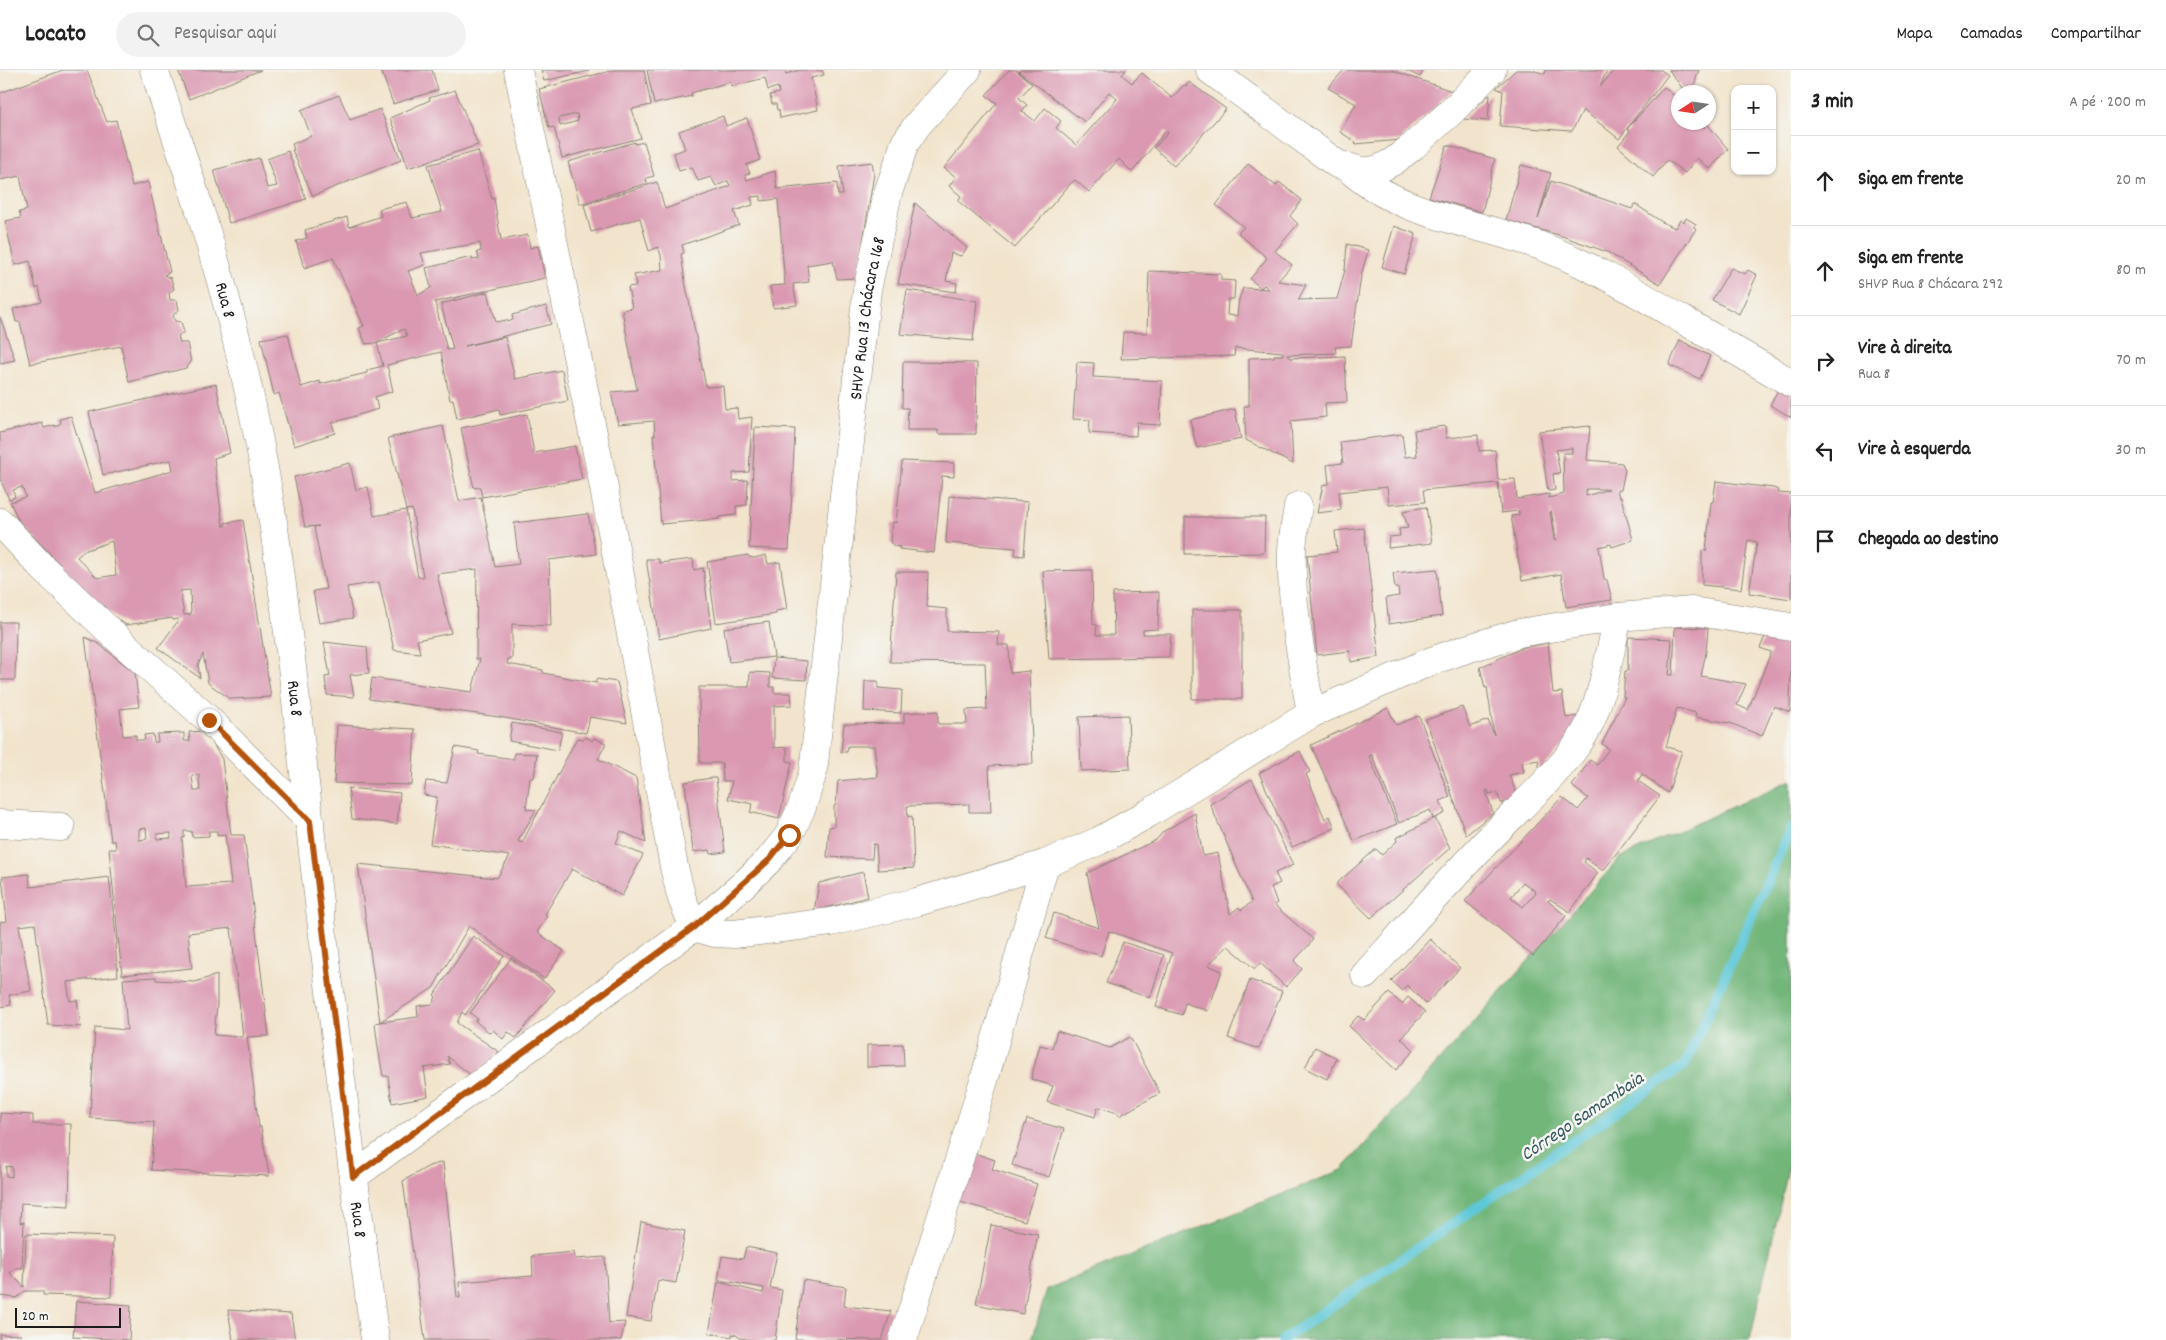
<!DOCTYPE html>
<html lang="pt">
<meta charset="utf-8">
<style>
:root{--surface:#fff;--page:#f2f2f2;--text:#222;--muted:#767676;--line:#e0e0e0}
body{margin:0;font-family:Dekko,sans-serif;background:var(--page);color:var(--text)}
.controls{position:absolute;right:15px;top:15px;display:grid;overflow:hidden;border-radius:10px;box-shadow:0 1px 4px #0004}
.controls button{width:45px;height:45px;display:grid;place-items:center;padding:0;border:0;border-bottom:1px solid var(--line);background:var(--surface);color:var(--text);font:25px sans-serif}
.compass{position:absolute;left:1671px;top:15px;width:45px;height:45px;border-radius:50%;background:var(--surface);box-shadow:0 1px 4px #0004;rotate:258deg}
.scale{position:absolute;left:15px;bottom:12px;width:106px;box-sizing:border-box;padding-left:5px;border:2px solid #1c1c1c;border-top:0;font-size:14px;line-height:18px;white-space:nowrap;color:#1c1c1c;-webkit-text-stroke:4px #f6f6f2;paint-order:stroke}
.stop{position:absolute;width:15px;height:15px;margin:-11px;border:4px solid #b45309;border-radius:50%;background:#fff}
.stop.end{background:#b45309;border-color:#fff;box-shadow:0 1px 5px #0008}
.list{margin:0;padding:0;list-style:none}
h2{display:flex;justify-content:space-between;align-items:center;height:65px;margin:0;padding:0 20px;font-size:21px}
h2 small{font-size:16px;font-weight:400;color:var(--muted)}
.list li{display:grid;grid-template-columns:32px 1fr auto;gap:15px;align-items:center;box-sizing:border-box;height:90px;padding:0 20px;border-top:1px solid var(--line)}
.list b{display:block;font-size:19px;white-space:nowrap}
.list p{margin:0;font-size:16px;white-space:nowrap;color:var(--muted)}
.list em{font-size:16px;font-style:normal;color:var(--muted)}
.icon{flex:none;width:28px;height:28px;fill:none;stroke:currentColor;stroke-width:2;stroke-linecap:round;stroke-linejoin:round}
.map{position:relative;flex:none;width:1791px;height:1270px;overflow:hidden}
header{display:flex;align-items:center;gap:30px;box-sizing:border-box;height:70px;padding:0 25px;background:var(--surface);border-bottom:1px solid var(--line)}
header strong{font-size:24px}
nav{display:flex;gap:28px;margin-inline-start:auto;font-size:18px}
.search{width:350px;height:45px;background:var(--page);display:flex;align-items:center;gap:12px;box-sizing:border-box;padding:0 18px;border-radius:28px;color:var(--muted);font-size:19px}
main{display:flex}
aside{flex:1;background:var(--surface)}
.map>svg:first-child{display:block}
.forest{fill:#72b67a;stroke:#47694b}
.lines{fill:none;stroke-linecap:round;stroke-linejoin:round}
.stream{stroke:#5dc7d8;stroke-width:10}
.building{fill:#da98b1;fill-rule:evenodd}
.minor-casing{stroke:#878074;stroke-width:29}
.minor{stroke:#fff;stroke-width:28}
.route{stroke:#b45309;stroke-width:6}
.labels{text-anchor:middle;stroke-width:5;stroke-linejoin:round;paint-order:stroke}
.street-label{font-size:18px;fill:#1c1c1c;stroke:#f6f6f2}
.water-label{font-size:19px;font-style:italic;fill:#33585e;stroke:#f6f6f2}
</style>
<header>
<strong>Locato</strong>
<div class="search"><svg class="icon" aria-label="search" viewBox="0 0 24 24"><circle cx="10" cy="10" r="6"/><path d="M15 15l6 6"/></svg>Pesquisar aqui</div>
<nav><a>Mapa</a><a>Camadas</a><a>Compartilhar</a></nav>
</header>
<main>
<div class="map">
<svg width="1791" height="1270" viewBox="0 0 1791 1270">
<rect width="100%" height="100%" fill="#f6f6f2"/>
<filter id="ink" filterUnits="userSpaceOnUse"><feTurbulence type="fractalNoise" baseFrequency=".02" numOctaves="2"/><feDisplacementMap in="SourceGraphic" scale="10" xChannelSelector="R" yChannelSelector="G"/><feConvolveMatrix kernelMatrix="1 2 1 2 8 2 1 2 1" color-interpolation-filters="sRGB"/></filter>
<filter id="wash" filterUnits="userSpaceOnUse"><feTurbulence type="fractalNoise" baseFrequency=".0096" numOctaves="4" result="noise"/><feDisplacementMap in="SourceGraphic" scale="20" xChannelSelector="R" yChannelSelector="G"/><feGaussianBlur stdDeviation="1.12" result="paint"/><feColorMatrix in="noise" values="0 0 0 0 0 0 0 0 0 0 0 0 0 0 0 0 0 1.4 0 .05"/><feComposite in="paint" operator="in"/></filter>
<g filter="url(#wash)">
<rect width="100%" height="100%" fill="#f2e4cc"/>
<!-- forest -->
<path class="forest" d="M1791,710v376l-41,184h-718l15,-51 295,-119 278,-312z"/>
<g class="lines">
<!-- stream -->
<path class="stream" d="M1282,1270l403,-275 106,-237"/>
</g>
<g id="blocks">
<!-- building -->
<path class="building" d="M63,0h24l20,52 9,-2 16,66 16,-4 22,90 -6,3 7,3 3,11 -5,4 1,7h7l2,10 -6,5 2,6 6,1 3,10 -6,4 2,7h7l4,19 -5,6 -57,14 -8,-36 -91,18 -10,-42h-4l-3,-13 29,-7 -3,-15 -3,2 -6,-28 -15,4 -10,-44 16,-3 -2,-6 8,-2 -7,-34 -20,4v-87z
M178,0h83l-72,29z
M381,0h51l6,20 -45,14z
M541,0h48v1l-45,10z
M614,0h30l7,35 -19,4 9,29 -79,20 -8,-31 -5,1 -10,-39zM577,44l1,7 -18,5 -1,-8z
M647,0h138l1,4 14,-4h22l2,5 -13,3 7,32 -38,8 -1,-8h-2l-1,-6h-4l-2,-9 9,-2 -1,-6 -10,3 -3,-12 -33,8 -2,-4 -39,11 1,3 -38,8z
M1009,0h7l16,14 -13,14 8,7 -5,6 13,10 10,-13 16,13 -5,7 20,17 41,-46 -8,-7 -24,30 -66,-50 2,-2h105l-4,5 10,8 10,-10 30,25 12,-13 2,1 3,-4 37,27 -52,57 -20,-18 14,-15 -2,-2 -34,41 -13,-13 -30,33 -14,-12 -4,3 -56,65 -57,-47 3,-5 -12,-10 7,-9 -12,-9 53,-65 -11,-8z
M1344,0h47l61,21 -52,49 -45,4 1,-2 -16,-10 16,-28 -28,-16z
M1405,0h19l-4,7z
M1516,0h16l13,4 1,-4h61l-7,17 14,-17h47l7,5 -49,64 -36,-29 -11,21 -72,-5 3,-35 -7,-3z
M1669,0h30l-7,22h-7z
M1664,17l14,12v23h21l5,6 3,-4 21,25 -18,20 -13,-11 -12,15 -18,-13 -14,17 -35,-31 12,-15 -3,-2z
M455,20l23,55 -70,23 -18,-50 40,-18 -1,-2z
M1490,24l-2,27 -25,-2z
M339,25l11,25 30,-11 21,51 -88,36 -21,-46h2l-2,-6 19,-8 -10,-26z
M723,46l3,10 21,-8 13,42 -14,5 4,8 -5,2 2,5 28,-9 2,18 60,-6 1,12h5l-4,-29 33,-4 2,12 -17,104 -20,1 -4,-18 -26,4 2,17 -16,2 4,21 -24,3 -3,-22 15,-1 -7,-86 -17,2v-5l-10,1 2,8 -19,6 5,14 -57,20 2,8 -3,1 4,27 21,106 17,-1 2,23 12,-1 1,11 14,-2 -3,55 -16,1v8l15,-1 -1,25 -11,1v9l-17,2v2l-58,5 -8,-89h2l-1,-14 -36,3 -7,-32 26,-2 -15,-80 10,-2 -4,-21 8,-1 -2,-11 28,-5 -1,-15 -3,-8 -9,4 -9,-33 -49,14 -7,-27 73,-23 8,27 65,-23 -2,-5 -12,5 -5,-9 -13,4 -6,-14 -13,4 -5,-18 11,-4 -6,-18z
M635,72v2l9,-2 10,34 -8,2 1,5 -67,21 -12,-42z
M1447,75l48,14 -13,53 -53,-15z
M288,81l18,48 -77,24 -15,-53 45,-12 8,30 10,-2 -10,-27z
M478,81l14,48 2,-1 7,42 27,-5 2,13 8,-2 7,32 -110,24 12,48 6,-1 -12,-45 47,-12 8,30 11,-2 1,2 5,-2 -1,-5 34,-9 5,18 -86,22 40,-9 10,42 47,-9 6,31 -68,14 -1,-6 -42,10 -4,-20 -3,1 -9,-48 -54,13 6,26 -18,6 3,12 -46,14 3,10 -41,13 -15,-53 -5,2 -13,-56 27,-5 13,53 19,-6v3l47,-11v-3l16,-4 -6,-23 30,-7 -3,-7 -31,15 -1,-1 -6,1 -7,-16 5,-2 -31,-68 -29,10 -8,-27 11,-3 -2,-8 42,-13 2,10 32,-11 -2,-7 28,-7 5,16 30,-6 -14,-47zM480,173l1,8 -4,1 2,7 -7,1v-3l-46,11 5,20 -13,7 -10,-24 17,-6 -4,-12z
M1248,94l28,22 3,-4 23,18 -12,16 8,8 -23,27 17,14 -14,16 28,4 -8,15 39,-1 8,-29 2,-26 21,6 -7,26 -10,70 -16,1 1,6 -49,2 4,3 54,-2 2,46 -22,1 1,14 -35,4 2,43 -47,-24 -2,-34h5v-48l25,-1v-2h9v-3l-48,-4 -1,8 -113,3 2,-27 24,1 2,-62 72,3v6l14,1 -1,18h-6l-1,16 10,1 2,-17 4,-11 26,1 -5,-4 -3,3 -11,-9 17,-21 -29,-25 6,-6 -28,-22z
M1521,95l30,8 -13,46 13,-38 81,28 3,-5 27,18 13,6 5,-8 4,2 2,-4 10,6 -2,3 2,2 -36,55 -53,-32 -48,-17 -53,-15z
M915,133l52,45 -6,8 -10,-3 -5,28 11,2 -1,9 -58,-8z
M1394,156l22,8 -12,40 -22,-7z
M1731,198l14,6 3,-4 9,5 -18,39 -27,-14z
M907,220l70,11 -4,40 -73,-7z
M0,247l15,43 -15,3z
M1680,270l30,16 -10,23 -31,-14z
M903,292l74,1 -1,71h-38v-4h-31l1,-22h-6z
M1077,292l17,1 -1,14 69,4 -2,44 -19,-1v-2h-4l-1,14 -47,-3 1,-13 -17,-1z
M216,314l14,69 -16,5 9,68h2v-3l18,-3 28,177 -41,2 -22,-16 -5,-29 -5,11 2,13 -42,-30 20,-27v-2l-5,1 -1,-2 -46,7 -28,-20 -79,-84 -9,-19 16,-5 -4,-10 -9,3 2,7 -6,2 -9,-20v-46l42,-10 2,5 11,-3v2l6,-4 -1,-4 11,-3 24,77 78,-23 -2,-10 -68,15 -14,-63zM112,471l4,34 -19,3 -20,-21 7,-6zM190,520l1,24 -7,1 -4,-24z
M1780,316l11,5v26l-21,-12z
M1235,339l6,30 -44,9 -7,-28z
M527,344l7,39 41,-7 7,33 -100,18 -2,-10 -6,1 -13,-60z
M443,356l16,75 22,-4 14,70 24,-3 -5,-41 74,-9 8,40 -47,6 2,66 -39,-2v35h-4l-1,5 36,6v3l53,10v-4l21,3 10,41 -37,-6 -4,16 -87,-16 -130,-18 3,-21 100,14 8,-33h-4l1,-90 -40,5 14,59 -34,7 3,13 -26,-3 -15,-68 -32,5 6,31 -34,5 -6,-32 13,-2 -12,-62 5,-1 -14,1 -11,-50 56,-14 6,27 12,-3 6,29 32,-6 12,67h5l-11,-68 -6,1 -18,-72z
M1445,356l1,12 32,-3 1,16 16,-1 3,30 17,-1 2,20 32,-5v4l15,-4 -1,-41h9v-5l-16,2 4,23 -7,1 2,16 -7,1 -9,-60 51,-5 -3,34 35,3 3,7 -4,20h-4l2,7h2l12,43 -21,7 -1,-3 -12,3 5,32 3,1 5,20 -46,7 -5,-33 -39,7 -11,-65 8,-1v-4l-18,2 -3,-30 -75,7 2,12 -36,3 -2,-18 -48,5 2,18 -24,3 6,-28 6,-1 -2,-19 16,-2 -3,-21 62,-8 3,23 12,-1 -3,-26zM1586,419h23l-23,7zM1551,440l5,30h-2l-4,-29z
M755,357l40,2 -6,121 -40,-2z
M902,391l52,2v14l-12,-1 -8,77 -35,-4 1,-2 -6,-1 -4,-4 2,-20 4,1z
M1716,411l57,7 6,2 -1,3 13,1v105l-42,-6 8,-51 -9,-2 -7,49 -39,-4v-35l4,1 5,-49h2z
M949,426l79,6 -4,54 -9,-1 1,-7 -70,-5z
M1426,437l6,36 -44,5 1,-11 11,-1 -1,-7 9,-1 -5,-17z
M1185,447h80l-1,36 -79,1z
M1364,458l15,129 -28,5 -1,-11 -33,4 -10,-100 30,-3 -2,-21z
M748,485l1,2 5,1 12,-3 2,9 12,-2 7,47 -11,2v3l-60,9 -9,-61z
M646,489h13v4l34,-4 1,11 9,-2 8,60 -52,11z
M1437,499l5,47 -53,8 -3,-26 13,-2 -1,-8h-3l-2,-15z
M1092,500l1,54 4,1 -1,10h18l-1,-42 46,-1 -1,37 -15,1v4h28l-2,23 -120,2 -6,-88z
M896,502h32l-1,35 20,2v22l52,1 -1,13h11l1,28 19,-2 4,93 -44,2 2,46h-22v-8l-62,2 1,11 4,-1 2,52 -36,2 -2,-26h-3l-1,15 -45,-2 2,-30 5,-1v-20l2,-1 2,-24 40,-4 -4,-31h-26l-1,6h-6l3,-28 60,-1v-10l34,-2v13h29l-1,-14 21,-1 -2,-46 -95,-1z
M1192,540h50v89h-50z
M0,552h16l-1,58h-15z
M769,552l5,35 -45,5 -5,-34z
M1675,557l33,1 -2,24 -5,24 45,8 -9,21 11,5 23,-58 -11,-4 7,-16 24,4 -1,76 -16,-6 -12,30 -32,-13 -35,-6 1,-4 -19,-5 -11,39 16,4 -14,42 -26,-19 -4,7 22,15 -57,75 -17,-13 -2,4 14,11 -28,39 -20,-13 -2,2 18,15 -33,40 -68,-55 97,-104 16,13 10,-12 -16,-12 18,-26 7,5 12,-16 -7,-5 23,-47h-2l2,-26h3v-34l44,2 -3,36h4zM1523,812l13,10 -13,15 -12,-10z
M85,567l14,7 36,29 4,34 -19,2 3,27 13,-1v5h9l-1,-5 9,-1 1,8h4l-1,-8 27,-1v8h6l-1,-9 16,-1 17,28 9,76h13l25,201 -22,1 12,90h2l8,49 -118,-6 3,-48 -64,-4 5,-91 32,3 -4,-51 33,-2v3l39,2 22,-7v30l-3,30 29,2 -12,-109 -43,5 4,35 -70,7 -13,-126h7l-1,-8h-4zM199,705l1,16h-6l-2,-15zM146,758l1,11 -8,1v-11zM184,761h7l1,6 17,-1v-5h8v5l8,-1 6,49 -45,3 -4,-49h2zM171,763v5l-14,1 -1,-5z
M324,572l43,5 2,26 -19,2 4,22 -27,-2 -2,-18 5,-1z
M1548,573l5,50 9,-1 4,26 11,-2 1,13 -38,42 -2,-11 -16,3 2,9 -15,3 7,17 -11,11h-4l-4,-11 -8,2 -1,-4 -2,1 7,22 -27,22 -40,-115 36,-13 8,20 18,-7 6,15 -7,-48 -2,1 -5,-21 45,-20z
M774,588l33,3 -1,19 -34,-2z
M750,602l20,1v14h4v6h17l1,12 -18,1v42l13,-1v14l5,1 -13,57 -29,-7 3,-8 -25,-5 4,-18h-9l-1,-18h-22l-1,-76h50z
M865,611h13v7l24,2 -1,23 -37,-2z
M1388,638l8,17 23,-9 31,81 -10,4 5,12 -12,6 -3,-9 -31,13 -27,-68 -3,1 28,68 -43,17 -43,-96z
M1128,645l2,54 -49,2 -2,-54z
M512,653l50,9 -4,18 -49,-9z
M337,655l78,4 -3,56 -78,-2z
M586,667l6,4 2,-3 12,5 -8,16 38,19 10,65 -25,-12 -5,12 27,12 -21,41 -50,-27 -27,45 2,2 -10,16 27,19 -20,28 -75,-53 -36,62 -53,34 38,-5 -1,-11 15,-2 4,-7 -2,-2 39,-59 31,20 -28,44 -11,15 -3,-3 -5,11 42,29 -27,24 -25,-20 3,8 -26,4 4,28 -36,7 -4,-27h-5l-5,-28 -3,-25 5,-1 -22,-158 139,14 13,-22 -80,-12 7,-47 -13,-2 2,-14 21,2 8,-36 24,4 -1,3 36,5v-6l23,1 -3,24h-4l-4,31 10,1 -18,31 4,2 55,-105 7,1z
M1300,681l10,21 -4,2 19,45 5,-3 5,12 -43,19 -33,-74z
M712,708h4l9,74 -14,2 -1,-4 -17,2 -8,-70z
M1252,709l41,86 -18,8 5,10 -9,4 6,16 -3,2 39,34 -4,6 -15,16 8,8 -16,18 -26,-24 -5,6 -27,-23 -20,19 14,6 -14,40 -23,-8 -3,12 -3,-1 -23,-7 16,-54 -63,-22 -8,25 -55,-18 8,-25 45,15 -12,-55 69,-33 8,-9 31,-18 8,43 15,-3 12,61 9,-7 2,3 11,-8 -42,-98z
M348,718l52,5 -3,31 -45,-5z
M1435,748l15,30 -79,70 -35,-34 40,-35 6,6 15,-14 -1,-3z
M863,802l5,25 -54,14 5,-28z
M29,804l1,13 79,-10 8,67h-2l3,32 -51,6 3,19 7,-1 4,27 -33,-2 -13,-101 -16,2 12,65 -22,4 2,10 -11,2v-85l7,-1 -5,-44z
M1430,869l30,29 -34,36 -19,-19 -5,6 -11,-10z
M1123,872l41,13 -14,43 -44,-15z
M511,888l44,32 -39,48 -8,-6 -5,7 -10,-9 -3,3 -15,-12 3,-2 -8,-6z
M1250,910l32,11 -23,58 -31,-11z
M1389,923l13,11 6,-7 17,15 -24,26 13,12 -18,20 -47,-44 9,-10 6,4z
M1057,961l53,17 20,-11 30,56 -41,23 -1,-3 -20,-6 -3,10 -48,-15 6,-16 -22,-7 9,-34 12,3z
M903,974l1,22 -37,1v-22z
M1315,977l22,11 -10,21 -22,-11z
M0,1043l33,2v9h38l-2,82 -48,-3 -1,20 4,-1 -2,46h-7l-5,5 14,14 2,-53 87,3 -2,60 -68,-2v-4h-18l-8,7 -17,-2zM6,1096l6,1v10l-6,-1z
M1027,1049l37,10 -15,48 -37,-12z
M974,1083l21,7 -3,9 45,15 -12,37 -68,-20z
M443,1092l14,135 3,1 -1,-16 74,-6 -1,-20 42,-4 1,7 30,-2 4,66 16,-1 -4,18h-196l-22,-159 26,-15z
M641,1152l44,9 -9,52 -18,-3 -7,41 -25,-4z
M991,1155l47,9 -15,80 -47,-10z
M746,1177l31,6 -7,35 12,2 -7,50h-24l-11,-2 -4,-3 -4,-1v3l-23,-4 9,-51 45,11 1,-5 -46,-8 4,-24 21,3z
M803,1210l43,7 -2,19 47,5 -9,29 -87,-1z
M76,1231l55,4 -2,35 -56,-3z
M228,1240l63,4 4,26h-62z
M0,1264l21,1 1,5h-22z"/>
</g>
</g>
<g filter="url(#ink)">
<use href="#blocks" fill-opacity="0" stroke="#878074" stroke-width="1"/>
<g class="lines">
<!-- minor casing -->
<g class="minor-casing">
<g id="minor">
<path id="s1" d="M154,0c34,101 67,201 91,305 34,145 47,295 64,443 20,174 43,348 66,522"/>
<path d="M518,0l83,402 73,395 8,32 12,28 21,6 19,1 97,-12 86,-20 128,-38 54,-23 50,-28 162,-99 118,-52 37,-13 53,-16 99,-16 74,-6 99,16"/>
<path d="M1210,0l127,94 28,8 14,-3 15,-8 19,-15 40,-36 39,-40"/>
<path d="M1348,98c54,50 132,54 198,80 48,19 93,46 137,72 36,21 72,42 108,63"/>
<path d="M1298,436c-2,14 -5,29 -6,43 -2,55 10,110 19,165"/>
<path d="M0,452l42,45 76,72 91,81 101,101"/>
<path d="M0,754l61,3"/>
<path d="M1365,905c42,-47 84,-95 128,-140 28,-29 78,-73 95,-108 15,-31 22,-76 30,-110"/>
<path id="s2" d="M353,1107l341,-250 51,-44 24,-23 20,-25 13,-28 11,-35 54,-482 21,-97 17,-50 13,-19 49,-54"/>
<path d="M903,1270l82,-263 60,-213"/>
</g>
</g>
<!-- minor -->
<use href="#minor" class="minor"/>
</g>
</g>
<g class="lines" filter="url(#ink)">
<!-- route -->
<path class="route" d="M209,650l101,101 43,356 341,-250 75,-67 20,-25"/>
</g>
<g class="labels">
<!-- street labels -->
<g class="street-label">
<text dy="6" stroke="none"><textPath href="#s1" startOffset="241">Rua 8</textPath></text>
<text dy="6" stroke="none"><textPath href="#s2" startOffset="1080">SHVP Rua 13 Chácara 168</textPath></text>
<text dy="6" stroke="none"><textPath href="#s1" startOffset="646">Rua 8</textPath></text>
<text dy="6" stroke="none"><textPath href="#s1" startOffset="1171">Rua 8</textPath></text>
</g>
<!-- water labels -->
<g class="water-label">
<text transform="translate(1581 1045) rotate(-34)" y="7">Córrego Samambaia</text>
</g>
</g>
</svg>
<div class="controls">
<button>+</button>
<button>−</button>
</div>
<svg class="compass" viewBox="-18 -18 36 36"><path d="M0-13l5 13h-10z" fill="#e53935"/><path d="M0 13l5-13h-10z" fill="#767676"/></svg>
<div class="scale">20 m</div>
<div class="stop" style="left:789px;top:765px"></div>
<div class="stop end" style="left:209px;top:650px"></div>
</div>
<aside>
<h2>3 min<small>A pé · 200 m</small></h2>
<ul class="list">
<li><svg class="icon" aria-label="ahead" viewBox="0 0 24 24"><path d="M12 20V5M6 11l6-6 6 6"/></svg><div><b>Siga em frente</b></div><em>20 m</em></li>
<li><svg class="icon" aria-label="ahead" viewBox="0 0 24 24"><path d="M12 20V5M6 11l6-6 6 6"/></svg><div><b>Siga em frente</b><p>SHVP Rua 8 Chácara 292</p></div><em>80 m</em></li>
<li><svg class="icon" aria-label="right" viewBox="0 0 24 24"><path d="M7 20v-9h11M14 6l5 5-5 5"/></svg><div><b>Vire à direita</b><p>Rua 8</p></div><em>70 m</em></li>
<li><svg class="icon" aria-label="left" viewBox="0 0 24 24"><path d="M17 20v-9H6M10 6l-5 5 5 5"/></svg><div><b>Vire à esquerda</b></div><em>30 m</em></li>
<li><svg class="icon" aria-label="arrive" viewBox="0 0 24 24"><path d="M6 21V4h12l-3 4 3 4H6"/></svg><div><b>Chegada ao destino</b></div></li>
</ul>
</aside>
</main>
